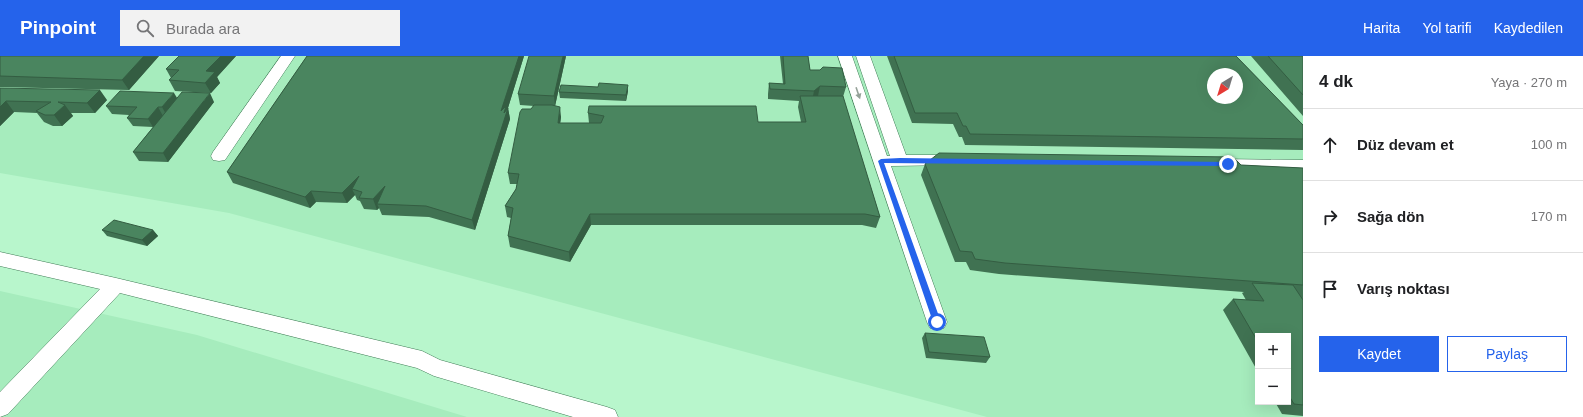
<!DOCTYPE html>
<html lang="tr">
<meta charset="utf-8">
<style>
:root{--surface:#fff;--page:#f2f2f2;--text:#202124;--muted:#757577;--line:#e0e0e0;--accent:#2563eb}
body{margin:0;font-family:Helvetica,sans-serif;background:var(--page);color:var(--text)}
.controls{position:absolute;right:12px;bottom:12px;display:grid;overflow:hidden;border-radius:0px;box-shadow:0 4px 16px #0002}
.controls button{width:36px;height:36px;display:grid;place-items:center;padding:0;border:0;border-bottom:1px solid var(--line);background:var(--surface);color:var(--text);font:20px sans-serif}
.compass{position:absolute;left:1207px;top:12px;width:36px;height:36px;border-radius:50%;background:var(--surface);box-shadow:0 4px 16px #0002;rotate:218deg}
.stop{position:absolute;width:12px;height:12px;margin:-9px;border:3px solid #2563eb;border-radius:50%;background:#fff}
.stop.end{background:#2563eb;border-color:#fff;box-shadow:0 1px 4px #0008}
.list{margin:0;padding:0;list-style:none}
h2{display:flex;justify-content:space-between;align-items:center;height:52px;margin:0;padding:0 16px;font-size:17px}
h2 small{font-size:13px;font-weight:400;color:var(--muted)}
.list li{display:grid;grid-template-columns:26px 1fr auto;gap:12px;align-items:center;box-sizing:border-box;height:72px;padding:0 16px;border-top:1px solid var(--line)}
.list b{display:block;font-size:15px;white-space:nowrap}
.list em{font-size:13px;font-style:normal;color:var(--muted)}
.actions{display:flex;gap:8px;padding:12px 16px}
.actions a{flex:1;padding:9px 0;border:1px solid var(--accent);border-radius:0px;text-align:center;font-size:14px;color:var(--accent)}
.actions .main{background:var(--accent);color:#fff}
.icon{flex:none;width:22px;height:22px;fill:none;stroke:currentColor;stroke-width:2;stroke-linecap:round;stroke-linejoin:round}
.map{position:relative;flex:none;width:1303px;height:361px;overflow:hidden}
header{display:flex;align-items:center;gap:24px;box-sizing:border-box;height:56px;padding:0 20px;background:var(--accent);color:#fff}
header strong{font-size:19px}
nav{display:flex;gap:22px;margin-inline-start:auto;font-size:14px}
.search{width:280px;height:36px;background:var(--page);display:flex;align-items:center;gap:10px;box-sizing:border-box;padding:0 14px;border-radius:0px;color:var(--muted);font-size:15px}
main{display:flex}
aside{flex:1;background:var(--surface)}
.map>svg:first-child{display:block}
.built{fill:#a6ecbd;fill-rule:evenodd}
.lines{fill:none;stroke-linecap:round;stroke-linejoin:round}
.minor-casing{stroke:#427d58;stroke-width:1}
.minor{fill:#fff;fill-rule:evenodd}
.wall{fill:#407252}
.shaded-wall{fill:#345d42}
.building{fill:#4a855f;stroke:#345d42;fill-rule:evenodd}
.oneway{fill:#95a299}
.route{fill:#2563eb}
</style>
<header>
<strong>Pinpoint</strong>
<div class="search"><svg class="icon" aria-label="search" viewBox="0 0 24 24"><circle cx="10" cy="10" r="6"/><path d="M15 15l6 6"/></svg>Burada ara</div>
<nav><a>Harita</a><a>Yol tarifi</a><a>Kaydedilen</a></nav>
</header>
<main>
<div class="map">
<svg width="1303" height="361" viewBox="0 0 1303 361">
<rect width="100%" height="100%" fill="#b8f6cc"/>
<!-- built -->
<path class="built" d="M0,0h1303v361h-316l-758,-204 -229,-40zM1213,18h24v24h-24zM1258,280h30v66h-30z
M0,235l197,44 270,82h-467z"/>
<g class="lines">
<!-- minor casing -->
<g class="minor-casing">
<path id="minor" d="M281,0h14l-70,104 -6,1 -6,-1 -2,-4 2,-4z
M838,0h14l35,100h3l-34,-100h14l36,99h48l6,1 2,4 -2,4 -6,1 -63,1 56,156 -3,6 -7,2 -7,-2 -3,-6z
M1216,103l87,1v10l-87,-1 -6,-1 -2,-4 2,-4z
M0,196l116,26 306,73 18,9 167,47 8,3 3,7h-45l-139,-41 -17,-8 -297,-75 -112,121 -8,3v-25l100,-103 -100,-23z"/>
</g>
<!-- minor -->
<use href="#minor" class="minor"/>
</g>
<!-- wall -->
<path class="wall" d="M0,0h159l-30,34 -129,-3z
M179,0h57l-19,21 3,6 -9,10 -36,-2 -6,-11 2,-2 -5,-9z
M307,0h217l-16,52 2,11 -35,111 -46,-13 -47,-2 -3,-7 -2,2 -13,-1 -4,-8 -3,-1 -2,-5 -8,8 -31,-1 -6,6 -77,-25 -6,-11z
M566,0l-11,50 6,11 -1,6h29l-1,-10 170,9h43l-3,-15 1,-6 -31,-2v-5l1,-11 14,1 -3,-28h28l2,14 36,17 -3,10 37,120 -4,11 -14,-3h-271l-21,37 -60,-15 -2,-11 3,-18 -4,-1 -2,-11 11,-17 1,-5h-7l-2,-11 23,-64 3,-3 -14,-1 -2,-11z
M887,0h349l67,69v25l-338,-5 -3,-8h-3l-6,-13 -41,-1z
M1251,0h52v60z
M0,32l107,12 -12,13h-24l2,3 -11,10h-9l-9,-4 -7,-9 -23,-1 -14,14z
M628,35l-2,10 -66,-3 -1,-6z
M177,42l37,4 -46,60 -29,-1 -6,-9 20,-25 -20,-1 -6,-8 2,-3 -17,-1 -6,-8z
M925,108l316,1 62,3v248l-21,-2 -7,-12h13v-66h-30v36l-35,-62 10,-11 13,1 -4,-7 2,-1 -245,-18 -29,-4 -4,-8h-11l-34,-87z
M102,174h51l5,6 -11,10 -40,-10z
M925,277l65,24 -4,6 -60,-5 -4,-20z"/>
<!-- shaded-wall -->
<path class="shaded-wall" d="M144,0h15l-30,34 -7,-10z
M221,0h15l-19,21 3,6 -9,10 -6,-10 1,-12z
M519,0h5l-17,55 1,-3 2,11 -35,111 -3,-10 29,-109z
M563,0h3l-11,50 -1,-10z
M628,29v6l-2,10v-6z
M820,30l-2,10 -6,5 2,-10z
M100,34l7,10 -12,13 -8,-10z
M174,37l5,8 -12,15 -5,-9z
M210,37l4,9 -46,60 -5,-9z
M6,45l8,11 -14,14v-19z
M65,49l8,11 -11,10 -8,-11z
M158,51l5,9 -10,11 -5,-8z
M560,51l1,10 -2,16 -1,-10z
M359,120l-7,13 3,6 -8,8 -5,-10z
M385,130l-8,18 2,4 -2,2 -4,-11z
M311,135l5,11 -6,6 -5,-11z
M590,158l1,11 -21,37 -1,-10z
M153,174l5,6 -11,10 -5,-6z"/>
<!-- building -->
<path class="building" d="M0,0h144l-22,24 -122,-4z
M179,0h42l-15,15 9,1 -10,11 -36,-3 10,-10 -13,-1z
M307,0h212l-18,55 5,-5 -2,7 4,-5 -36,112 -46,-14 -49,-2 8,-18 -12,13 -14,-1 3,-6 -10,-3 7,-13 -17,17 -31,-2 -6,6 -78,-25z
M529,0h34l-9,40 -36,-2z
M783,0h25l2,14h10l3,-3 19,1 4,19 -26,-1 -6,5 -44,-2 -1,-6 16,1z
M894,0h342l67,69v14l-333,-5 -4,-8h-3l-6,-13h-42zM1213,18h24v24h-24z
M1268,0h35v39z
M599,27l29,2 -2,10 -67,-3 2,-7 37,2z
M0,32l100,2 -13,13 -29,-1 7,3 -11,10h-9l-9,-4 15,-9 -45,-1 -6,6z
M120,35l54,2 -12,14h-4l-10,12 -21,-1 10,-11 -31,-1z
M182,36l28,1 -47,60 -30,-1z
M800,40h43l37,121 -15,-3h-275l-21,38 -61,-16 5,-28 -8,-2 11,-17 3,-15 -11,-1 12,-61 2,-3h9l3,-4h18l8,2 -2,16h43l3,-7 -16,-3 1,-7h167l2,16h48z
M939,97l294,4 8,8 62,3v117l-298,-22 -30,-4 -3,-7 -12,-1 -35,-87z
M114,164l39,10 -11,10 -40,-10z
M1252,227l41,2 10,15v105l-9,-1 -6,-10v-58h-30v6l-25,-43 31,2z
M925,277l59,4 6,20 -61,-5z"/>
<!-- one-way arrows -->
<defs><path id="oneway-solid" d="M-6-.8H1V-3.2L6.5 0L1 3.2V.8H-6Z"/></defs>
<use class="oneway" href="#oneway-solid" transform="translate(858 37) rotate(71)"/>
<!-- route -->
<path class="route" d="M900,102l328,4 3,2 -3,2 -344,-3 57,159 -4,3 -4,-3 -55,-161 3,-2z"/>
</svg>
<div class="controls">
<button>+</button>
<button>−</button>
</div>
<svg class="compass" viewBox="-18 -18 36 36"><path d="M0-13l5 13h-10z" fill="#e53935"/><path d="M0 13l5-13h-10z" fill="#757577"/></svg>
<div class="stop" style="left:937px;top:266px"></div>
<div class="stop end" style="left:1228px;top:108px"></div>
</div>
<aside>
<h2>4 dk<small>Yaya · 270 m</small></h2>
<ul class="list">
<li><svg class="icon" aria-label="ahead" viewBox="0 0 24 24"><path d="M12 20V5M6 11l6-6 6 6"/></svg><div><b>Düz devam et</b></div><em>100 m</em></li>
<li><svg class="icon" aria-label="right" viewBox="0 0 24 24"><path d="M7 20v-9h11M14 6l5 5-5 5"/></svg><div><b>Sağa dön</b></div><em>170 m</em></li>
<li><svg class="icon" aria-label="arrive" viewBox="0 0 24 24"><path d="M6 21V4h12l-3 4 3 4H6"/></svg><div><b>Varış noktası</b></div></li>
</ul>
<div class="actions"><a class="main">Kaydet</a><a>Paylaş</a></div>
</aside>
</main>
